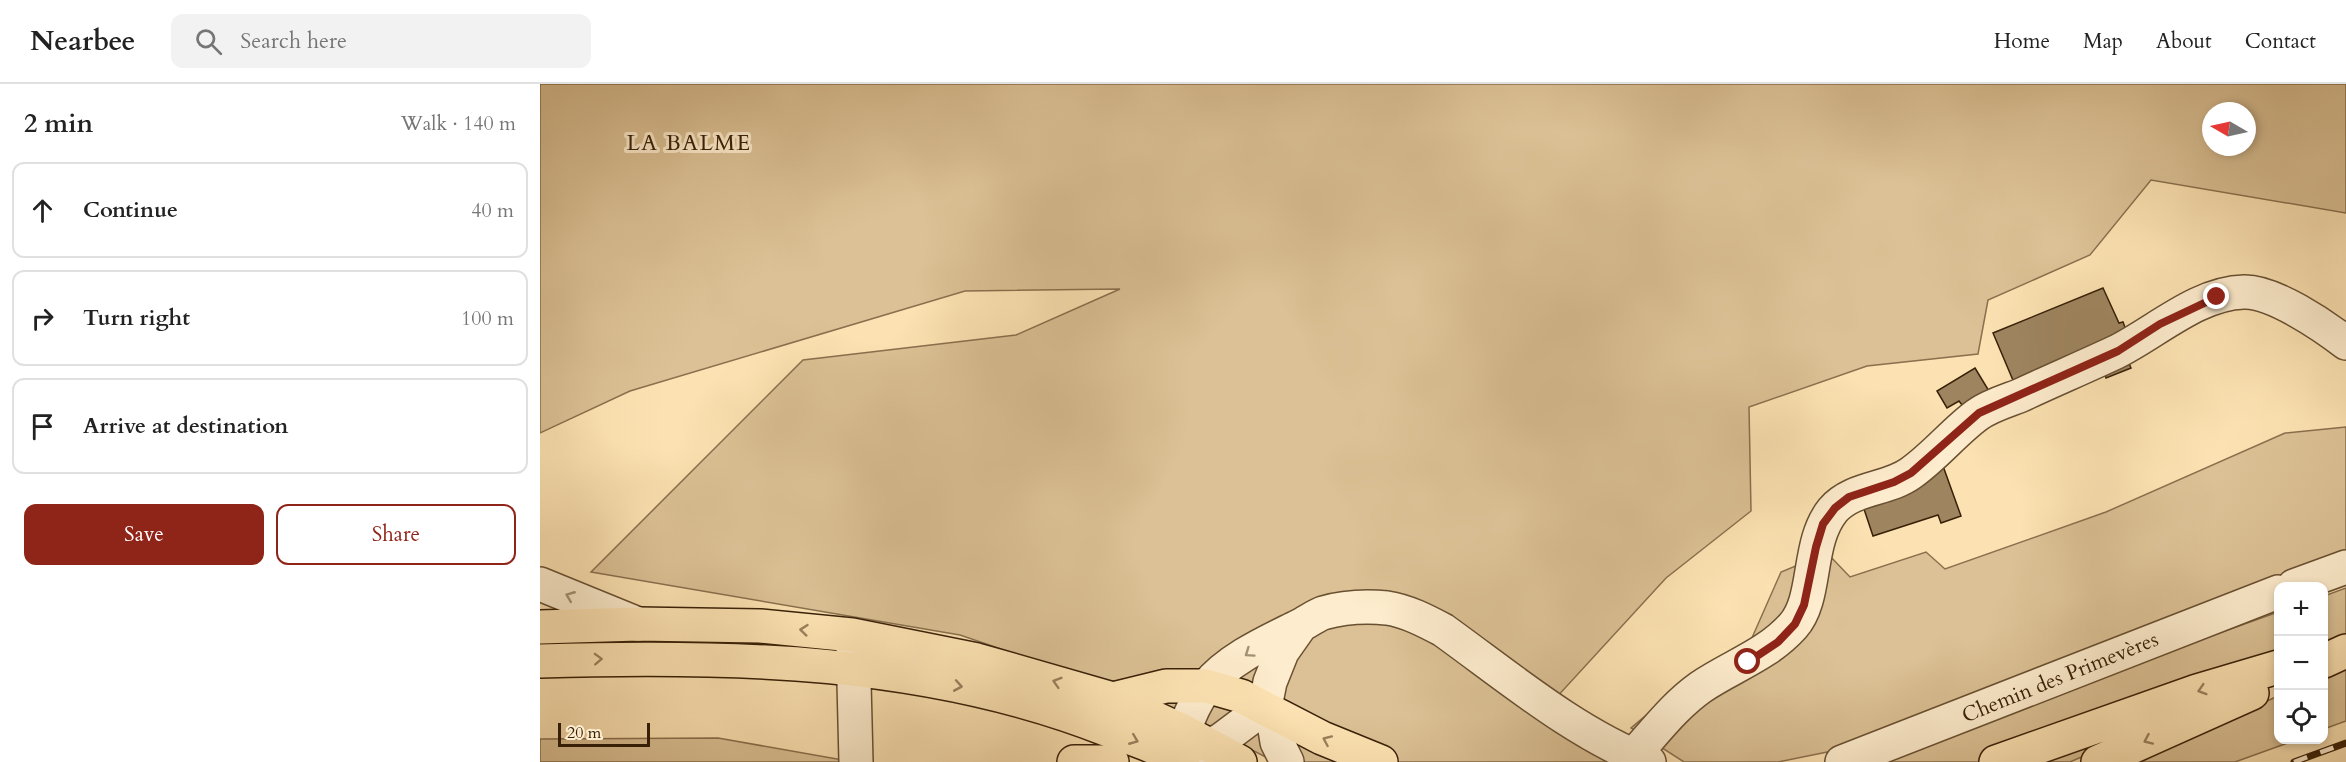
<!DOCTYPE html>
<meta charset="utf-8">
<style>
:root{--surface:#fff;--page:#f2f2f2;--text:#222;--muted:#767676;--line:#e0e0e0;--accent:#8f2418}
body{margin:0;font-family:Cardo,serif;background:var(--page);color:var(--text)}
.controls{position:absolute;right:18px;bottom:18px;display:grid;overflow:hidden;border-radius:12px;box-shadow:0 3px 9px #0003}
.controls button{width:54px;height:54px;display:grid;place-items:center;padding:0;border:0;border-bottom:2px solid var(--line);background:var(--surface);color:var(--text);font:30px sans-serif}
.compass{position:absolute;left:1662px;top:18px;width:54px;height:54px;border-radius:50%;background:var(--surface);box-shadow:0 3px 9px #0003;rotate:279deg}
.scale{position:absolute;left:18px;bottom:15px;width:92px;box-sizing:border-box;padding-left:6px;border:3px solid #382008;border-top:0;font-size:16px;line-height:21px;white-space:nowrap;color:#382008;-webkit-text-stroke:4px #fdeccd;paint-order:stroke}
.stop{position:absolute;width:18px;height:18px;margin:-14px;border:4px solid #8f2418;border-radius:50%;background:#fff}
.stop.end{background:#8f2418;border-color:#fff;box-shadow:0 2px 6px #0008}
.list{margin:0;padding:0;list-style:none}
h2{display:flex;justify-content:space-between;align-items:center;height:78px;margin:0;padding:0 24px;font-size:26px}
h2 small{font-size:20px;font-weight:400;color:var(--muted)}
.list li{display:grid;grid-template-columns:39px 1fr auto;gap:18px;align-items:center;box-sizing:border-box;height:96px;margin:0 12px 12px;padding:0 12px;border:2px solid var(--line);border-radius:12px}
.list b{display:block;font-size:22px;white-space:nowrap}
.list em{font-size:20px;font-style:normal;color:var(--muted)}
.actions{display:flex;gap:12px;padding:18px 24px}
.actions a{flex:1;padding:14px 0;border:2px solid var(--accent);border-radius:12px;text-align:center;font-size:21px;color:var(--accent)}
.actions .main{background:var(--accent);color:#fff}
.icon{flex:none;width:33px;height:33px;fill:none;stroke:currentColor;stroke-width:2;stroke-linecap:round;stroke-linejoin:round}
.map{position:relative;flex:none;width:1806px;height:678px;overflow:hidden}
header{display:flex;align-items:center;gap:36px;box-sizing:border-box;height:84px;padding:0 30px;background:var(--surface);border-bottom:2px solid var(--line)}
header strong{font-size:28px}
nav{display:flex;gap:33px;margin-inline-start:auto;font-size:21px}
.search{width:420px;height:54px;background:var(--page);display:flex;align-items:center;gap:15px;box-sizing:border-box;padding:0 21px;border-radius:12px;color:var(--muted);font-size:22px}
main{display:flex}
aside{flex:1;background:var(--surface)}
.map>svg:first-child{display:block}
.green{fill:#dbc195;stroke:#8a704e;stroke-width:1.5;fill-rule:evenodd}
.building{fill:#9e8560;stroke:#382008;stroke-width:1.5}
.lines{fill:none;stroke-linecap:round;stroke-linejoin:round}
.minor-casing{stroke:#695032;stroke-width:36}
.major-casing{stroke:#382008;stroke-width:36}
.highway-casing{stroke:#382008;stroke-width:36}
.minor{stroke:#fdeccd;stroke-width:33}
.major{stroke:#fce2b2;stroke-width:33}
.highway{stroke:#fce2b2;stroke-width:33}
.rail-casing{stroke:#382008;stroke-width:7}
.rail{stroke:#fdeccd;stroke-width:4.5;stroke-dasharray:14;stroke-linecap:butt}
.oneway{stroke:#a49074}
.oneway2{stroke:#9a815d}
.route{stroke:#8f2418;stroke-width:8}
.labels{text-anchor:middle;stroke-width:6;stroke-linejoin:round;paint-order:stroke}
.street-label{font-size:21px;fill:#382008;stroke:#fdeccd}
.neighbourhood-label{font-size:22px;letter-spacing:1.5px;fill:#382008;stroke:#fdeccd}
</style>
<header>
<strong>Nearbee</strong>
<div class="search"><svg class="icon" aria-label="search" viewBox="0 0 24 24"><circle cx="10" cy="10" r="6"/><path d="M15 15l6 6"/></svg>Search here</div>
<nav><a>Home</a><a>Map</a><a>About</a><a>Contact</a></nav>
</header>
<main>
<aside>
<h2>2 min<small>Walk · 140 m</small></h2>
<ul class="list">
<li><svg class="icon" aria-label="ahead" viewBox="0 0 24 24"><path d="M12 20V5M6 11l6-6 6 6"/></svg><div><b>Continue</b></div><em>40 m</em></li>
<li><svg class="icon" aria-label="right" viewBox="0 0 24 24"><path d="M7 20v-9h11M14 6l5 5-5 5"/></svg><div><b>Turn right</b></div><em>100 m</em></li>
<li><svg class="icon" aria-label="arrive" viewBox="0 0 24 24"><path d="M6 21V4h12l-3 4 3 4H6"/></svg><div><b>Arrive at destination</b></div></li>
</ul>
<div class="actions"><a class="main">Save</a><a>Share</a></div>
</aside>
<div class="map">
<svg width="1806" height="678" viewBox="0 0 1806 678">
<rect width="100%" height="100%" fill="#fce2b2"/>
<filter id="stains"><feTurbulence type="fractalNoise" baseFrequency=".00333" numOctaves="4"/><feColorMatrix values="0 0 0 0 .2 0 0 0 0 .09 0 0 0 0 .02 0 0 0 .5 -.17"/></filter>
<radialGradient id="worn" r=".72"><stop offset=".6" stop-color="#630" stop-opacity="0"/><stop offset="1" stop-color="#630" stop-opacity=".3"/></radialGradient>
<!-- green -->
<path class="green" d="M0,0h1806v129l-195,-33 -61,75 -102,45 -10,54 -111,12 -118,41 2,104 -85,67 -123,134 86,50h-354l-65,-34 -95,-40 -155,-53 -369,-63 212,-212 213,-25 104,-46 -155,2 -335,100 -90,42zM1671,27h36v36h-36z
M1806,343v124l-499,197 -69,14h-94l-53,-34 64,-54 56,-34 30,-68 46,-19 23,24 76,-25 19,17 161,-57 179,-79z
M1806,504v47l-22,11v-50z
M1738,528v55l-116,55 -92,40h-196l160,-63z
M1806,582v55l-22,8v-53z
M1738,612v44h18l-61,22h-94l58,-30z
M178,654l136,24h-314v-23z"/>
<!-- building -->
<path class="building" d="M1563,204l16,35 4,-1 4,11 -112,52 -22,-52z
M1586,272l5,12 -25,10 -4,-13z
M1435,284l14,23 -24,18 -6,-8 -12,7 -10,-17z
M1403,382l18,50 -20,7 -3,-8 -65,21 -12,-36z"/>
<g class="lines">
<!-- minor casing -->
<g class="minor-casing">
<path id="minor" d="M0,500l98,40
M1754,502l52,-19
M313,559l3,119
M648,671l33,-15 44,-33
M1093,672c22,-24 41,-50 68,-69 31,-21 66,-32 92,-61 25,-28 13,-83 40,-116 20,-23 55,-20 78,-37 24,-17 43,-41 66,-58 12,-9 29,-14 42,-19 32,-15 65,-29 97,-44 40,-20 82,-59 128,-60 29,-1 80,34 102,51
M637,674c5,-23 14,-52 30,-72 21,-27 62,-45 92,-60 8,-4 16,-10 24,-13 21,-6 43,-7 64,-5 20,3 39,13 56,22 64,46 133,104 206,132
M747,678l-10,-20 -3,-19 -9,-16 5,-25 12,-30 19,-27
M1302,678l436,-170"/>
</g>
<!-- major casing -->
<g class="major-casing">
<path id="major" d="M0,543l98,-3 122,2 92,9 125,25 136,39 70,32 57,31
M0,577c190,-6 389,-2 568,69 25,9 53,18 75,32"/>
</g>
<!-- highway casing -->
<g class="highway-casing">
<path id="highway" d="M1784,577l22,-10
M573,615l53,-13h40l35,10 81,42 59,24
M534,678h38
M1456,678l201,-71 81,-24
M1558,678l154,-69"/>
</g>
<!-- minor -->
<use href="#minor" class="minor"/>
<!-- major -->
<use href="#major" class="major"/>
<!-- highway -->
<use href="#highway" class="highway"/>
<!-- rail casing -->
<g class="rail-casing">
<path id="rail" d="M1754,678l52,-19"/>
</g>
<!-- rail -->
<use href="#rail" class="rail"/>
</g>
<!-- one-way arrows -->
<defs><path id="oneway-chevron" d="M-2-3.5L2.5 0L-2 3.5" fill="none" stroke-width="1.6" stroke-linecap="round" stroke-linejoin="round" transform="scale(1.5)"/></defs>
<g class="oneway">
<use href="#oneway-chevron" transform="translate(30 512) rotate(-158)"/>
<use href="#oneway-chevron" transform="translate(709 569) rotate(145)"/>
</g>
<g class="oneway2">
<use href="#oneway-chevron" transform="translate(264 546) rotate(-174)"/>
<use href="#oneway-chevron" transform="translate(58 575) rotate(-2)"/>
<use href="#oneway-chevron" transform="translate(517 598) rotate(-163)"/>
<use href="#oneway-chevron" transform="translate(418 602) rotate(10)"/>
<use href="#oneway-chevron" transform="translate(1662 606) rotate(163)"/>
<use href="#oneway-chevron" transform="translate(594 656) rotate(22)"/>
<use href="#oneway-chevron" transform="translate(787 656) rotate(-156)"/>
<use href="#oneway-chevron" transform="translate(1608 656) rotate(156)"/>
</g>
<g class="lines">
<!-- route -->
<path class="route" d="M1208,578l30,-20 17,-18 9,-19 12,-58 7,-23 12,-16 14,-11 45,-15 17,-9 68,-60 139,-62 42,-27 57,-27"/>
</g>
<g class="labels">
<!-- street labels -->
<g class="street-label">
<text transform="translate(1520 593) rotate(-22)" y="7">Chemin des Primevères</text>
</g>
<!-- neighbourhood labels -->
<g class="neighbourhood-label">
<text x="149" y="66">LA BALME</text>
</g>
</g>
<rect width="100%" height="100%" filter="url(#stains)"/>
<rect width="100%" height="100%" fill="url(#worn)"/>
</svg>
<div class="controls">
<button>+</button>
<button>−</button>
<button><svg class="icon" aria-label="locate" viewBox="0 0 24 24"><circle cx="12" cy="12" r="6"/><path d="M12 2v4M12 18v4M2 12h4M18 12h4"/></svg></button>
</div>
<svg class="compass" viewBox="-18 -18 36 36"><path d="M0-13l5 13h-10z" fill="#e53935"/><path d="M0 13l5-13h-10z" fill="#767676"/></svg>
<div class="scale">20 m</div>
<div class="stop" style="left:1208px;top:578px"></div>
<div class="stop end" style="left:1677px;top:213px"></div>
</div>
</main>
